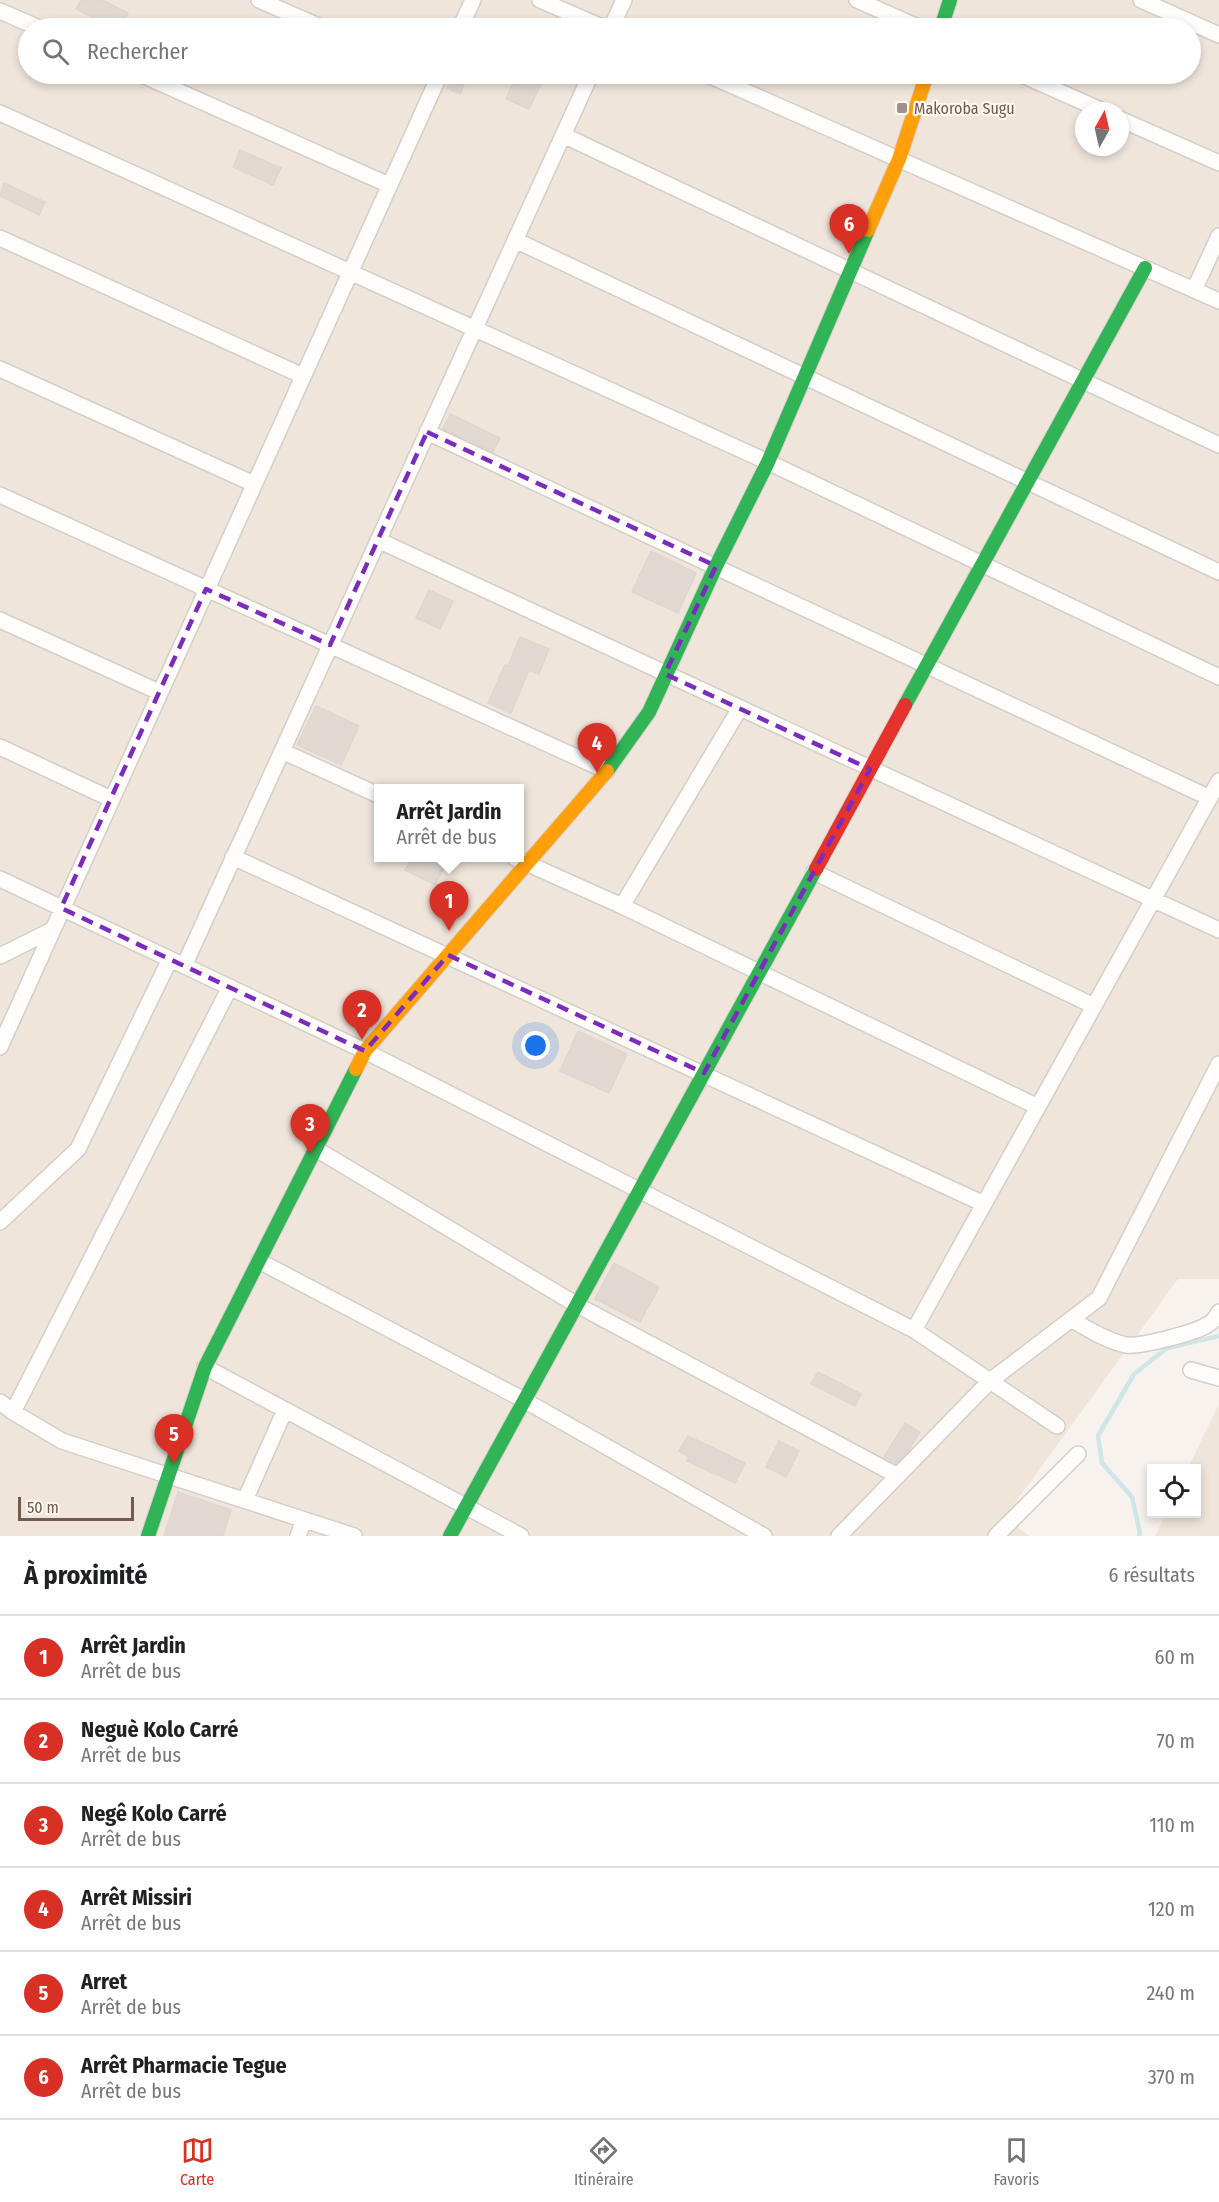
<!DOCTYPE html>
<html lang="fr">
<meta charset="utf-8">
<style>
:root{--surface:#fff;--page:#f6f6f6;--text:#202124;--muted:#757577;--line:#e0e0e0;--accent:#d93025}
body{margin:0;font-family:"Fira Sans Condensed",sans-serif;background:var(--page);color:var(--text)}
.controls{position:absolute;right:18px;bottom:18px;display:grid;overflow:hidden;border-radius:0px;box-shadow:0 3px 9px #0003}
.controls button{width:54px;height:54px;display:grid;place-items:center;padding:0;border:0;border-bottom:2px solid var(--line);background:var(--surface);color:var(--text);font:30px sans-serif}
.compass{position:absolute;left:1075px;top:102px;width:54px;height:54px;border-radius:50%;background:var(--surface);box-shadow:0 3px 9px #0003;rotate:8deg}
.scale{position:absolute;left:18px;bottom:15px;width:116px;box-sizing:border-box;padding-left:6px;border:3px solid #745a4d;border-top:0;font-size:16px;line-height:21px;white-space:nowrap;color:#745a4d;-webkit-text-stroke:4px #fef7ef;paint-order:stroke}
.you{position:absolute;left:536px;top:1046px;width:21px;height:21px;margin:-15px;border:4px solid #fff;border-radius:50%;background:#1a73e8;box-shadow:0 0 0 9px #1a73e833}
.badge{display:grid;place-items:center;width:39px;height:39px;border-radius:50%;background:var(--accent);color:#fff;font-size:20px;font-weight:700}
.pin{position:absolute;translate:-50% -50px;filter:drop-shadow(0 2px 3px #0008)}
.pin::after{content:'';position:absolute;top:32px;width:21px;height:18px;background:inherit;clip-path:polygon(0 0,100% 0,50% 100%)}
.popup{position:absolute;left:374px;top:784px;width:150px;height:78px;box-sizing:border-box;display:grid;place-content:center;border-radius:0px;background:var(--surface);filter:drop-shadow(0 2px 4px #0005);font-size:20px;white-space:nowrap;color:var(--muted)}
.popup b{font-size:22px;color:var(--text)}
.popup::after{content:'';position:absolute;left:50%;top:100%;margin-left:-12px;border:12px solid transparent;border-top-color:var(--surface)}
.list{margin:0;padding:0;list-style:none}
h2{display:flex;justify-content:space-between;align-items:center;height:78px;margin:0;padding:0 24px;font-size:26px}
h2 small{font-size:20px;font-weight:400;color:var(--muted)}
.list li{display:grid;grid-template-columns:39px 1fr auto;gap:18px;align-items:center;box-sizing:border-box;height:84px;padding:0 24px;border-top:2px solid var(--line)}
.list b{display:block;font-size:22px;white-space:nowrap}
.list p{margin:0;font-size:20px;white-space:nowrap;color:var(--muted)}
.list em{font-size:20px;font-style:normal;color:var(--muted)}
.icon{flex:none;width:33px;height:33px;fill:none;stroke:currentColor;stroke-width:2;stroke-linecap:round;stroke-linejoin:round}
.map{position:relative;flex:none;width:1219px;height:1536px;overflow:hidden}
.search{position:absolute;background:var(--surface);box-shadow:0 3px 9px #0003;left:18px;right:18px;top:18px;height:66px;display:flex;align-items:center;gap:15px;box-sizing:border-box;padding:0 21px;border-radius:33px;color:var(--muted);font-size:22px}
.sheet{height:582px;background:var(--surface)}
nav{display:flex;justify-content:space-around;align-items:center;box-sizing:border-box;height:84px;border-top:2px solid var(--line);background:var(--surface);font-size:16px;color:var(--muted)}
nav a{display:grid;justify-items:center;gap:3px}
nav .on{color:var(--accent)}
.map>svg:first-child{display:block}
.residential{fill:#f0e5db;fill-rule:evenodd}
.lines{fill:none;stroke-linecap:round;stroke-linejoin:round}
.stream{stroke:#cfe5e7;stroke-width:4.5}
.building{fill:#e1d8d2;stroke:#e0d5cf;stroke-width:1.5}
.street-casing{stroke:#d4cec8;stroke-width:18}
.fast-casing{stroke:#d7cfc9;stroke-width:16}
.slow-casing{stroke:#d7cfc9;stroke-width:16}
.jam-casing{stroke:#d7cfc9;stroke-width:16}
.street{stroke:#fefdfc;stroke-width:15}
.fast{stroke:#30b455;stroke-width:14}
.slow{stroke:#ff9f0a;stroke-width:14}
.jam{stroke:#e5322d;stroke-width:14}
.marked{fill:none;stroke:#7b2cbf;stroke-width:4.5;stroke-dasharray:12 8;stroke-linejoin:round}
.poi-dot{fill:#a28f85;stroke:#fef7ef;stroke-width:2}
.labels{text-anchor:middle;stroke-width:4.5;stroke-linejoin:round;paint-order:stroke}
.poi-label{font-size:16px;fill:#745a4d;stroke:#fef7ef;text-anchor:start}
</style>
<div class="map">
<svg width="1219" height="1536" viewBox="0 0 1219 1536">
<rect width="100%" height="100%" fill="#f7f2ed"/>
<!-- residential -->
<path class="residential" d="M0,0h1219v1279h-41l-174,239 26,18h-1030zM28,28h1162v46h-1162zM1084,111h36v36h-36zM378,788h142v70h-142z
M1219,1404v132h-64l11,-22h30v-46h-8z"/>
<g class="lines">
<!-- stream -->
<path class="stream" d="M1139,1536l1,-3 -8,-36 -30,-34 -4,-27 36,-62 33,-26 52,-12"/>
</g>
<!-- building -->
<path class="building" d="M81,0h21l26,13 -7,15h-7l-38,-19z
M452,74h16l-8,20 -13,-6z
M517,74l24,10 -12,25 -23,-10z
M240,150l41,18 -8,17 -40,-18z
M4,183l41,19 -6,13 -39,-19z
M450,414l50,24 -7,14 -50,-23z
M651,551l45,22 -18,40 -46,-21z
M429,590l24,11 -13,28 -24,-11z
M520,637l29,12 -10,25 -10,-4 -18,43 -23,-10 17,-38 3,1z
M316,706l43,20 -18,39 -44,-20z
M412,858h26l9,4 -12,23 -30,-15z
M578,1031l49,23 -18,39 -49,-22z
M614,1263l45,24 -19,35 -45,-23z
M818,1372l43,22 -6,12 -44,-22z
M905,1423l15,9 -11,18 -13,14 -12,-7z
M688,1436l57,27 -10,20 -48,-22 2,-4 -10,-6z
M779,1441l20,10 -13,26 -20,-10z
M178,1492l53,18 -8,26h-59z"/>
<g class="lines">
<!-- street casing -->
<g class="street-casing">
<path id="street" d="M259,0l64,28
M540,0l64,28
M857,0l63,28
M1141,0l78,35
M0,11l39,17
M460,28l13,-28
M611,28l13,-28
M140,74l249,111
M706,74l513,227
M1020,74l83,37
M0,113l768,349 451,215
M1120,119l99,44
M563,135l656,310
M0,238l303,138
M515,240l704,332
M1194,290l25,-54
M0,369l254,115
M427,432l783,366
M0,495l607,276
M378,540l841,390
M0,620l159,72
M0,747l111,52
M282,751l96,44
M233,857l751,347
M515,858l107,48 416,201
M814,872l280,134
M0,879l365,172 549,279 143,96
M622,906l118,-198
M0,956l52,-26
M184,966l407,-892
M0,1047l440,-973
M316,1149l261,156 321,171
M0,1222l78,-73 92,-190
M259,1261l265,139 240,136
M1071,1319c14,9 39,23 55,26 14,2 68,-12 81,-20 6,-3 9,-7 12,-13
M914,1330l305,-549
M205,1367l316,169
M1191,1370l28,8
M0,1402l13,10 49,29 292,95
M13,1412l217,-425
M245,1500l40,-90
M298,1536l6,-16
M839,1536l151,-155 109,-83 120,-234
M996,1536l82,-82"/>
</g>
<!-- fast casing -->
<g class="fast-casing">
<path id="fast" d="M941,28l9,-28
M905,705l240,-437
M607,771l42,-59 67,-146 52,-104 100,-232
M148,1536l57,-169 151,-298
M450,1536l366,-667"/>
</g>
<!-- slow casing -->
<g class="slow-casing">
<path id="slow" d="M868,230l31,-71 28,-85
M356,1069l9,-18 242,-280"/>
</g>
<!-- jam casing -->
<g class="jam-casing">
<path id="jam" d="M816,869l89,-164"/>
</g>
<!-- street -->
<use href="#street" class="street"/>
<!-- fast -->
<use href="#fast" class="fast"/>
<!-- slow -->
<use href="#slow" class="slow"/>
<!-- jam -->
<use href="#jam" class="jam"/>
</g>
<!-- marked area -->
<path class="marked" d="M427,432l289,134 -51,108 205,95 -166,304 -256,-118 -83,96 -304,-143 145,-319 124,56z"/>
<!-- markers -->
<rect class="poi-dot" x="896" y="102" width="12" height="12" rx="3"/>
<g class="labels">
<!-- poi labels -->
<g class="poi-label">
<text x="914" y="114">Makoroba Sugu</text>
</g>
</g>
</svg>
<div class="controls">
<button><svg class="icon" aria-label="locate" viewBox="0 0 24 24"><circle cx="12" cy="12" r="6"/><path d="M12 2v4M12 18v4M2 12h4M18 12h4"/></svg></button>
</div>
<svg class="compass" viewBox="-18 -18 36 36"><path d="M0-13l5 13h-10z" fill="#e53935"/><path d="M0 13l5-13h-10z" fill="#757577"/></svg>
<div class="scale">50 m</div>
<div class="you"></div>
<div class="pin badge" style="left:449px;top:931px">1</div>
<div class="popup"><b>Arrêt Jardin</b>Arrêt de bus</div>
<div class="pin badge" style="left:362px;top:1040px">2</div>
<div class="pin badge" style="left:310px;top:1154px">3</div>
<div class="pin badge" style="left:597px;top:773px">4</div>
<div class="pin badge" style="left:174px;top:1464px">5</div>
<div class="pin badge" style="left:849px;top:254px">6</div>
<div class="search"><svg class="icon" aria-label="search" viewBox="0 0 24 24"><circle cx="10" cy="10" r="6"/><path d="M15 15l6 6"/></svg>Rechercher</div>
</div>
<section class="sheet">
<h2>À proximité<small>6 résultats</small></h2>
<ul class="list">
<li><span class="badge">1</span><div><b>Arrêt Jardin</b><p>Arrêt de bus</p></div><em>60 m</em></li>
<li><span class="badge">2</span><div><b>Neguè Kolo Carré</b><p>Arrêt de bus</p></div><em>70 m</em></li>
<li><span class="badge">3</span><div><b>Negê Kolo Carré</b><p>Arrêt de bus</p></div><em>110 m</em></li>
<li><span class="badge">4</span><div><b>Arrêt Missiri</b><p>Arrêt de bus</p></div><em>120 m</em></li>
<li><span class="badge">5</span><div><b>Arret</b><p>Arrêt de bus</p></div><em>240 m</em></li>
<li><span class="badge">6</span><div><b>Arrêt Pharmacie Tegue</b><p>Arrêt de bus</p></div><em>370 m</em></li>
</ul>
</section>
<nav>
<a class="on"><svg class="icon" aria-label="map" viewBox="0 0 24 24"><path d="M3 6l6-2 6 2 6-2v14l-6 2-6-2-6 2zM9 4v14M15 6v14"/></svg>Carte</a>
<a><svg class="icon" aria-label="directions" viewBox="0 0 24 24"><path d="M12 3l9 9-9 9-9-9zM9 14v-3h6M13 9l2 2-2 2"/></svg>Itinéraire</a>
<a><svg class="icon" aria-label="saved" viewBox="0 0 24 24"><path d="M7 4h10v16l-5-4-5 4z"/></svg>Favoris</a>
</nav>
